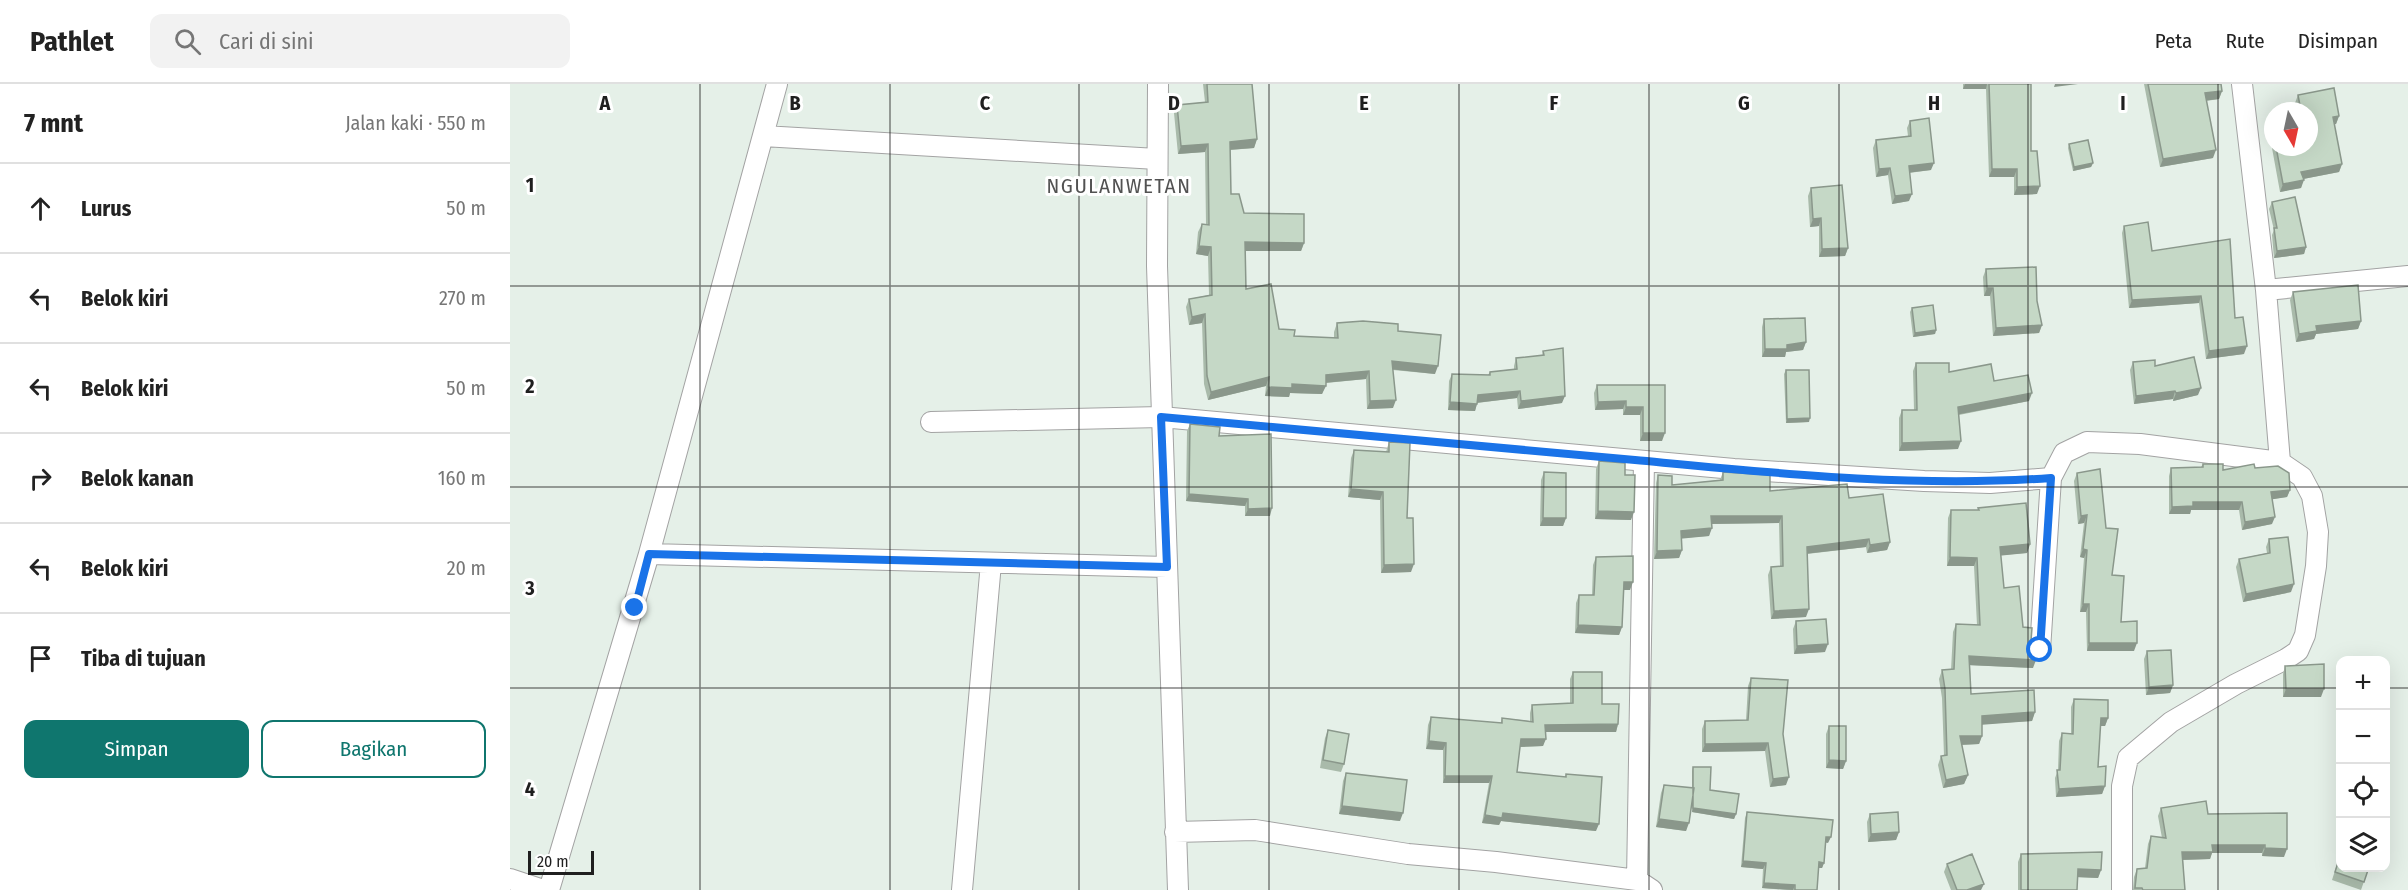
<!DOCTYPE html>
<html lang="id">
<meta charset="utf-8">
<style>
:root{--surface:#fff;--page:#f2f2f2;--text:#222;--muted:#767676;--line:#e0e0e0;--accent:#0f766e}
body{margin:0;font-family:"Fira Sans Condensed",sans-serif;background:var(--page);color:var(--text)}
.controls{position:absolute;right:18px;bottom:18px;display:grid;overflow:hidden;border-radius:12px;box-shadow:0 6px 24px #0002}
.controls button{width:54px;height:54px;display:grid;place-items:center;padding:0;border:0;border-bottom:2px solid var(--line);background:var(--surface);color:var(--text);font:30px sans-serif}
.compass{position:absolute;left:1754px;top:18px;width:54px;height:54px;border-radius:50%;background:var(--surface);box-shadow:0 6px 24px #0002;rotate:171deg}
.scale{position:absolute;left:18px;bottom:15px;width:66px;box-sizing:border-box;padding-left:6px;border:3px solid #1f1f1f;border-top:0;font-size:16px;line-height:21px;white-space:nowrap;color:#1f1f1f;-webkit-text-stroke:4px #fff;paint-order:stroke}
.stop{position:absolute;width:18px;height:18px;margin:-14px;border:4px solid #1a73e8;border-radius:50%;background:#fff}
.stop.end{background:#1a73e8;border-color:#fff;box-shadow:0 2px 6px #0008}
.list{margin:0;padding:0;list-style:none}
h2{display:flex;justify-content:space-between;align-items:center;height:78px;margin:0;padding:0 24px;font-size:26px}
h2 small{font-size:20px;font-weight:400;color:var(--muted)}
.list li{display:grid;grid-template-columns:39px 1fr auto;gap:18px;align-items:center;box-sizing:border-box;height:90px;padding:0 24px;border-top:2px solid var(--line)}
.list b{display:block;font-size:22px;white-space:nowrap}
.list em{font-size:20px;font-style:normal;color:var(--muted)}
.actions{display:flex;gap:12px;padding:18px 24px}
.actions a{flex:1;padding:14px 0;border:2px solid var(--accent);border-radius:12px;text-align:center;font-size:21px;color:var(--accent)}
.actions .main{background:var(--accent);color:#fff}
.icon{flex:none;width:33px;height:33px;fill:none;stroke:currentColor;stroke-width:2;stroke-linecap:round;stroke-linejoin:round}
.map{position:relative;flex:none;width:1898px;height:806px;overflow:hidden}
header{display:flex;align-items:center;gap:36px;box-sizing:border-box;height:84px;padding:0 30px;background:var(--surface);border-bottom:2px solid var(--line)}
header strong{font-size:28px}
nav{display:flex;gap:33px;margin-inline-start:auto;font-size:21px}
.search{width:420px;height:54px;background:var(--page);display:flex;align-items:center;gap:15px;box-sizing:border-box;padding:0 21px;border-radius:12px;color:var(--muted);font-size:22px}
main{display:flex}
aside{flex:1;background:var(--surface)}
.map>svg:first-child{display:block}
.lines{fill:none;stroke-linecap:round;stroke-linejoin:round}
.minor-casing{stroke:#a3a3a3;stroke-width:22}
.minor{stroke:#fff;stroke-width:20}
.wall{fill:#a9baaa}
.shaded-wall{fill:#8a978b}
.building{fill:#c5d8c6;stroke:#8a978b;stroke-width:1.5}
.route{stroke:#1a73e8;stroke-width:8}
.grid{fill:none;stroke:#1f1f1f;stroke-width:1.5;stroke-opacity:0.55}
.labels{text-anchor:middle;stroke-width:6;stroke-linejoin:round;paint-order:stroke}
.quarter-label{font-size:21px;letter-spacing:1.5px;fill:#525252;stroke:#fff}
.grid-label{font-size:20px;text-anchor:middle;font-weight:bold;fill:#1f1f1f;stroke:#fff;stroke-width:6;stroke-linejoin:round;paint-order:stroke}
</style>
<header>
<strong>Pathlet</strong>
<div class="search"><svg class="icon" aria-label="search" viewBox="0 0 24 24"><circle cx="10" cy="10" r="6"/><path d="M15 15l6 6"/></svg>Cari di sini</div>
<nav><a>Peta</a><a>Rute</a><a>Disimpan</a></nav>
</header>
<main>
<aside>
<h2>7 mnt<small>Jalan kaki · 550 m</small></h2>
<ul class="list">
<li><svg class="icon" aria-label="ahead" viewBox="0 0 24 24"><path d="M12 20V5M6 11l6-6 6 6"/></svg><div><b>Lurus</b></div><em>50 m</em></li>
<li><svg class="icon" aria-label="left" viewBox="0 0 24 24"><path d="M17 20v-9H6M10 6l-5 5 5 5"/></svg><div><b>Belok kiri</b></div><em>270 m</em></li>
<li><svg class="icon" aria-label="left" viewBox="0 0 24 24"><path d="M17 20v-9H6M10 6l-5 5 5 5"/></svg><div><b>Belok kiri</b></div><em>50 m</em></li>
<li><svg class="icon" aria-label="right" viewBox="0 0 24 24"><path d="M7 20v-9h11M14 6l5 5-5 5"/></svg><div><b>Belok kanan</b></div><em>160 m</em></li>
<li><svg class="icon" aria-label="left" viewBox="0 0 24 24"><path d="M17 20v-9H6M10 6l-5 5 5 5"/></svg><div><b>Belok kiri</b></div><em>20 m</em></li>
<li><svg class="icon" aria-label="arrive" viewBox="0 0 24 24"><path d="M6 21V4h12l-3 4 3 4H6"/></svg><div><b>Tiba di tujuan</b></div></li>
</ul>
<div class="actions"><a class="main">Simpan</a><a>Bagikan</a></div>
</aside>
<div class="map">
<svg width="1898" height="806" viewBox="0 0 1898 806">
<rect width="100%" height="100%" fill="#e5f0e8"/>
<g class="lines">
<!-- minor casing -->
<g class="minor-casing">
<path id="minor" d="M648,0l-1,182 21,624
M1732,0l24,206 14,172
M253,52l394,23
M1756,206l142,-14
M421,338l230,-5 573,52 190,12 66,2 61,-5 13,-25 23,-11 53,2 140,18 22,15 10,19 6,36 -2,34 -11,69 -7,16 -12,8 -50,25 -65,38 -43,36 -6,28v104
M139,470l128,-470
M1530,566l11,-172
M665,748l80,-2 153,24 88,8 141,18 15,10
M0,795l33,11
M1127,796l7,-419
M39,806l100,-336 518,13
M452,806l29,-327"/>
</g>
<!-- minor -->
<use href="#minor" class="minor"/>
</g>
<!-- wall -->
<path class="wall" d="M693,0h49l5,55 -3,9 -24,2 1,44 13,19 60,30 -3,8h-56l1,38 33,40 15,7 40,2v-6l3,-9 61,8 37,43 -42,-4v38l-26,1 -1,-30 -40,4 -4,11 -32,-1 -1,4 -24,-1 1,-10 -58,14 -4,-16 -2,-61 -13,2 -3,-18 3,-8 20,-4 -1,-39 -12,-2 2,-22 4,-8h4l-1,-72 -27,2 -4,-41 3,-8 28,-3z
M1453,0h68v67l6,43 -23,1v-18h-25l-3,-88h-23z
M1634,0h77l1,7 -3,8 -13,2 7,57 -53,9z
M1788,11l41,21 -3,8h-2l8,40 -3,8 -36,7 -2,9 -21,4 -8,-44 1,-4v3h36v-36h-13l-1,-8z
M1400,37l21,49 -22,3v28l-17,3 -4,-29 -12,2 -3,-29 3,-8 32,-4 -1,-8z
M1559,60l24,19 -2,4 -18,4 -5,-23z
M1301,104l37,60 -3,8 -26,1v-31l-9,1 -2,-31z
M1762,118l34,45 -2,7 -30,4 -2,-23 2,-5 -5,-21z
M1614,142l28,25 83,67 9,36 -38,5 -7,-56 -70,5 -7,-75z
M1476,185l56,56 -3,8 -46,3 -3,-40h-6l-1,-19z
M1783,208l68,29 -3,8 -42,5 -2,5 -18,3 -6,-42z
M1402,224l24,22 -1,4 -22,3 -3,-25z
M1254,235l42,23 -3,8 -17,2 -1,5h-23v-30z
M1033,267l19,52 -44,6 -1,-11 -40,5 -2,8 -27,-1 1,-29 3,-7 36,1 2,-3 24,-3v-3l2,-8 26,-2z
M1623,278l22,4 43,29 -25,6v-2l-39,5 -4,-34z
M1406,279l33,9 45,9 35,20 -70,14 -1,34 -59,2v-33l3,-8h12l-1,-39z
M1276,286l23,52 -23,1 -2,-49z
M1087,301h68l-3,56h-22v-26h-17v-6l-28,1 -1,-17z
M680,340l29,12 51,80h-25v-10l-59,-5 1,-70z
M879,358l18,76 4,54 -30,1 -1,-73 -32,-3 3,-39 3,-8 32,2z
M1089,377l26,14 6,45 -36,-1 1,-50z
M1693,380l20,6 32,-2 35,22 -3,7 -15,2v25l-30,6 -3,-20h-48l-1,4h-21v-38l2,-8 30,-1z
M1034,388l22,46 -3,8h-23l1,-46z
M1213,388l47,19 79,7 41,44 -3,8 -20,3 -1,-6 -59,7 -1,63 -35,2 -3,-44 3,-8 9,-1 -1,-43 -67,1 -3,12 -28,2 1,12 -3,8 -25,1 2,-76 2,-8 14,10 48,-5z
M1567,389l35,102 9,47 13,29h-47l-1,-39h-6l4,-54 -4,-1 4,-34 -6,1 -4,-43z
M1468,424l52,36 -3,9 -26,2 3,33 19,39 8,14 2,27 -63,-3 1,29 64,18 -3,9 -50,3v12l-3,8 -17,1 6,30 -4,9 -21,4 -5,-23 3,-9h3l-2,-58 -3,-19 3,-9h9l2,-38 3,-8 21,1 -3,-59h-27l1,-48 3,-8h27z
M1759,455l22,53 -48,10 -7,-35 3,-8 28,-6 -1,-6z
M1086,473l34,33h-7l-1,37 -3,8 -44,-2 1,-30 3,-8h13l1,-30z
M1286,537l29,31 -31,2 -1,-25z
M1637,567l26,34 -3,8 -24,2 -2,-36z
M1775,582l36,31h-38v-23z
M1063,588l29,32 16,20 -2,8h-70l-3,14 -23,1 -3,25 48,5 1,-3 30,57 -95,-10 -2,4 -17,-2 7,-40h-46v-33l-17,-1 2,-24 3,-8 70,6 1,-5 28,3v-8l2,-8 38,-2v-24z
M1241,594l32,56 3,51 -16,2 -5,-36 -63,1v-23l3,-8 41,-1 2,-34z
M1564,615l34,19 -3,8h-5l-2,41 7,19 -3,8 -46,3 -1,-19 3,-8 1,-29 3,-8h9v-26z
M1319,642l17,35 -3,8 -17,-1v-34z
M818,646l16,34 -3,8 -21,-4 5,-30z
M1183,683l17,23 26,24 -2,5 -42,-7v-9l-6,28 -30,-4 5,-34 3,-8 28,3v-17z
M836,689l54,48 -61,-7 4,-33z
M1651,724l47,6 76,43 -22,-1v-3h-50l-2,6 -27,1 2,30h-52l1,-13 3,-8 8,-1 3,-24 3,-8 11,2 -4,-22z
M1237,728l81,31h-3l-1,20 -2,5h-4l-1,22h-30l-25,-2 1,-19 -22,-2 4,-49z
M1360,730l29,18 -3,8 -28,2 -1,-20z
M1511,770l80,16 -3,8 -21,-1v13h-59v-28z
M1830,771l29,12 -8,23 -29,-10z
M1437,780l34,26h-30l-7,-18z"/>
<!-- shaded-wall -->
<path class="shaded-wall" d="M1455,0h22l-1,5h-23z
M1545,0h23l-24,3z
M1712,7l-3,8 -17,2 3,-8z
M1829,32l-3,8 -6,1 3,-8z
M747,55l-3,9 -27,2 3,-8z
M698,60l-3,8 -27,2 3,-8z
M1706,66l-3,8 -53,9 3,-8z
M1424,79l-3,7 -25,3 3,-7z
M1583,79l-2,4 -18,4 1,-4z
M1832,80l-3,8 -41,8 3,-8z
M1380,84l-2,7 -12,2 3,-8z
M1482,85h25l-3,8h-25z
M1794,96l-3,8 -21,4 3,-8z
M1530,102l-3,8 -23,1 3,-8z
M1402,110l-3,7 -17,3 3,-8z
M1311,134l-2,8 -9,1 3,-8z
M735,158l59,1 -3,8h-59z
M689,162l12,1 -3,9 -12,-2z
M1796,163l-2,7 -30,4 3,-7z
M1338,164l-3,8 -26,1 3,-8z
M1477,204h6l-3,8h-6z
M1691,212l-2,7 -70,5 3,-8z
M695,230l-3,9 -13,2 3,-8z
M1851,237l-3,8 -42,5 -2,5 -18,3 3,-8 17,-8z
M1532,241l-3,8 -46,3 3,-8z
M1426,246l-1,4 -22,3 2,-4z
M1296,258l-3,8 -17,2 -1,5h-23l3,-8 22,-4z
M1737,262l-3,8 -38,5 3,-8z
M882,277l46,5 -3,8 -46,-5z
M859,287l-3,8 -43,4 3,-8z
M759,293l-3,9 -58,14 3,-8z
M782,300l34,2 -4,8 -32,-1 -1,4 -24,-1 3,-9z
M1691,304l-3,7 -25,6 3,-8z
M1010,307l-3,7 -42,5 3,-8z
M1665,307l-2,8 -39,5 2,-8z
M1522,309l-3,8 -74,14 3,-8z
M1055,312l-3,7 -44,6 3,-8z
M886,316l-3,8 -26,1 3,-8z
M1116,317l-3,8 -28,1 3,-8z
M940,318l27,2 -2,7 -27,-1z
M1116,323h17l-3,8h-17z
M1300,334l-1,4 -23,1 1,-4z
M1133,349h22l-3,8h-22z
M1451,357l-3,8 -59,2 3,-8z
M841,405l32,3 -3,8 -32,-3z
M1780,406l-3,7 -19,3 3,-8z
M679,410l59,5 -3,7 -59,-5z
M1683,418h49l-3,8h-48l-1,4h-21l3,-7z
M762,424l-2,8h-25l3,-7z
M1088,427l36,1 -3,8 -36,-1z
M1577,431l-3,8 -6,1 3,-8z
M1201,432h71l-3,7 -71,1z
M1765,433l-3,7 -30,6 3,-8z
M1033,434h23l-3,8h-23z
M1202,444l-3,8 -31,3 3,-8z
M1359,455l-3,8 -62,7 3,-7z
M1380,458l-3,8 -20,3 3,-8z
M1520,460l-3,9 -30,3 3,-9z
M1573,465l4,1 -3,8 -4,-1z
M1172,466l-3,8 -25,1 3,-8z
M1440,473l27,1 -3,8h-27z
M904,480l-3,8 -30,1 3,-8z
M1114,498h9l-3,8h-9z
M1784,500l-3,8 -48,10 3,-8z
M1573,520h6l-3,8h-6z
M1299,525l-3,8 -35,2 3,-8z
M1068,541l44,2 -3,8 -44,-2z
M1579,559h48l-3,8h-47z
M1318,560l-3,8 -31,2 3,-8z
M1459,572l67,4 -3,8 -67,-3z
M1663,601l-3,8 -24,2 3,-8z
M1776,605h38l-3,8h-38z
M1525,628l-3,9 -53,4 3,-9z
M1591,634h7l-3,8h-7z
M1108,640l-2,8h-73l2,-7z
M1450,652h22l-3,8 -22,1z
M1011,655h25l-3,7 -25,1z
M919,657l17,2 -3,7 -17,-1z
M1258,659l-3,8 -63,1 3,-8z
M1319,676l17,1 -3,8 -17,-1z
M1458,691l-4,9 -21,4 3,-8z
M935,692h47l-3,7h-46z
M1279,693l-3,8 -16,2 3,-8z
M1595,702l-3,8 -46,3 3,-8z
M832,722l61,7 -3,8 -61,-7z
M1183,724l43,6 -2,5 -42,-7z
M993,729l96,11 -3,7 -95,-10 -2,4 -17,-2 3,-8z
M1149,735l30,4 -3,8 -30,-4z
M1389,748l-3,8 -28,2 3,-8z
M1316,753h5l-3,6 -4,-1z
M1702,761h53l-3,8h-50l-2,6 -31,1 3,-8z
M1755,764l22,1 -3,8 -22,-1z
M1233,777l23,2 -3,6 -22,-2z
M1309,778l5,1 -2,5h-6z
M1568,785l23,1 -3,8 -23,-1z
M1254,799l31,2 -2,5 -31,-2z
M1474,800l-3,6h-14z"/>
<!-- building -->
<path class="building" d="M697,0h45l5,55 -27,3 1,52h8l5,19 60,1v29l-59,-1 1,47 25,-5 8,45 16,1 -1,6 44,2 -1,-15 26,-2 35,3v7l43,4 -3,31 -46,-5 4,39 -26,1 -1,-30 -43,4v11l-34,-2v4l-24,-1 1,-10 -58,15 -4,-16 -2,-62 -13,3 -3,-18 23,-4 -1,-48 -12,-1 3,-22 7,1 -1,-81 -27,2 -4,-41 31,-3z
M1479,0h42v67h6l3,35 -23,1v-18h-25z
M1638,0h73l1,7 -17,2 11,57 -53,9z
M1824,4l5,28 -6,1 9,47 -41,8 3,8 -21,4 -7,-37h33v-36h-8l-3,-16z
M1419,34l5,45 -25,3 3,28 -17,2 -5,-28 -11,1 -3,-29 35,-4 -1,-15z
M1578,56l5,23 -19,4 -5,-23z
M1332,101l6,63 -26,1 -1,-31 -8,1 -2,-31z
M1785,113l11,50 -29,4 -3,-23h3l-5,-26z
M1638,138l4,29 78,-12 5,79 8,-1 4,29 -38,5 -8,-55 -69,4 -8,-74z
M1526,183l1,34 5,24 -46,3 -3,-40h-6l-1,-19z
M1848,201l3,36 -45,5 1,5 -18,3 -6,-42z
M1423,221l3,25 -21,3 -3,-25z
M1295,234l1,24 -19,3v4h-22l-1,-30z
M1053,264l2,48 -44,5 -1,-10 -42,4 -1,9 -27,-2 2,-28 38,1v-3l27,-3 -1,-11 28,-3 -1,-4z
M1684,273l7,31 -25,5 -1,-2 -39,5 -3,-34 22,-2v6z
M1406,279h33v9l42,-8 3,17 34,-6 4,18 -74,14 3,34 -59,2v-33h15z
M1276,286h23l1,48 -23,1z
M1087,301h68v48h-22v-26h-17v-6l-28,1z
M680,340l30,3 -1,9 52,-2 1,74 -24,1v-10l-59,-5z
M879,358l21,1 -3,75h6l1,46 -30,1 -1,-73 -32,-3 3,-39 35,2z
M1089,377l26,2v12h10l-1,37 -36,-1z
M1693,380h20v6l31,-6 1,4 23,-2 11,7 1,17 -19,2 4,25 -30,5 -3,-20h-49v4l-21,1 -1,-39 32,-1z
M1590,385l6,59 12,1 -6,46 12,1 -3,46 16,-1v22h-48v-39h-6l4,-54 -4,-1 4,-34 -6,1 -4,-43z
M1034,388l22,1v45h-23z
M1213,388l47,3v16l77,-7 2,14 34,-4 7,48 -20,3 -1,-6 -62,8 2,62 -35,2 -3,-44 12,-1 -1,-50h-71l1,12 -31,3 1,19 -25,1 1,-76 14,1v9l51,-5z
M1516,419l4,41 -30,3 4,41 15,-2 4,41 9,1 -1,13 5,10v9l-67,-4 2,38 63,-4 1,22 -53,4v20h-22l8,39 -22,5 -5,-24 6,-1 -2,-66 -3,-19 12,-1 2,-45 24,1 -3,-67 -27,-1 1,-47h28l-1,-2z
M1778,453l6,47 -48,10 -7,-35 31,-6 -1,-14z
M1123,472v26h-9l-2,45 -44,-2 1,-30h15l2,-38z
M1316,535l2,25 -31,2 -1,-25z
M1661,566l2,35 -24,2 -2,-36z
M1814,580v25h-38l-1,-23z
M1063,588h29v32h17l-1,20 -73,1 1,14h-25l-4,33 49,5v-3l36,3 -3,47 -96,-11 -1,5 -17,-3 7,-39h-47l1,-33 -17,-2 2,-24 71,6v-5l31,4 -1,-17 41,-2z
M1241,594l37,2 -5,54 6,43 -16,2 -5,-36 -63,1v-23l43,-1z
M1564,615l34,1v18h-7l-3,49 8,-1 -1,20 -46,3 -2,-19h3l2,-37 11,1z
M1319,642h17v35l-17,-1z
M818,646l21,4 -5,30 -21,-4z
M1183,683h18l-1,23 29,4 -3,20 -43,-6z
M836,689l61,7 -4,33 -61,-7z
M1154,701l30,3 -5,35 -30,-4z
M1696,717l2,13 79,-1v36l-22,-1v-3h-53l1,7h-31l3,38h-42l-1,-2h-7l2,-19 10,-1 4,-32 15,2 -5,-30z
M1237,728l86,8 -2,17h-5l-2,26 -5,-1 -2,28h-22v-5l-31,-2 2,-20 -23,-2z
M1388,728l1,20 -28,2 -1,-20z
M1592,768l-1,18 -23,-1 -1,21h-56v-36z
M1462,770l12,30 -17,6h-10l-10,-26z
M1830,772v11h29l-5,15 -29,-10z"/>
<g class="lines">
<!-- route -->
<path class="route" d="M125,524l14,-54 518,13 -6,-150c158,14 316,29 474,43 138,13 278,28 416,18l-11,172"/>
</g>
<!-- grid -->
<path class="grid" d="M190,0v806M380,0v806M569,0v806M759,0v806M949,0v806M1139,0v806M1329,0v806M1518,0v806M1708,0v806M0,202h1898M0,403h1898M0,604h1830M1876,604h22"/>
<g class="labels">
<!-- quarter labels -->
<g class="quarter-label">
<text x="609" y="109">NGULANWETAN</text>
</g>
</g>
<g class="grid-label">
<text x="95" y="26">A</text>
<text x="285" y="26">B</text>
<text x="475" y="26">C</text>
<text x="664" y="26">D</text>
<text x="854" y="26">E</text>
<text x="1044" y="26">F</text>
<text x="1234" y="26">G</text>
<text x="1424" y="26">H</text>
<text x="1613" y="26">I</text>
<text x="20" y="108">1</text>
<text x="20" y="309">2</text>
<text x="20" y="511">3</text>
<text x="20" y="712">4</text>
</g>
</svg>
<div class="controls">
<button>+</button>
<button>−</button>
<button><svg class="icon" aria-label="locate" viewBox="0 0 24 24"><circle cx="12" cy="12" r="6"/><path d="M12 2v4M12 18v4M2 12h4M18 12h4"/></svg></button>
<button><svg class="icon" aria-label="layers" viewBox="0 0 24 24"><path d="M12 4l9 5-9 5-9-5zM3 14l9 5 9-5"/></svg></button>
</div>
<svg class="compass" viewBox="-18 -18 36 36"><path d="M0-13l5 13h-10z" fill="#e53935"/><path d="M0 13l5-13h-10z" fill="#767676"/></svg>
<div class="scale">20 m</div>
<div class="stop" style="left:1530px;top:566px"></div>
<div class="stop end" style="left:125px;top:524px"></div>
</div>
</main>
